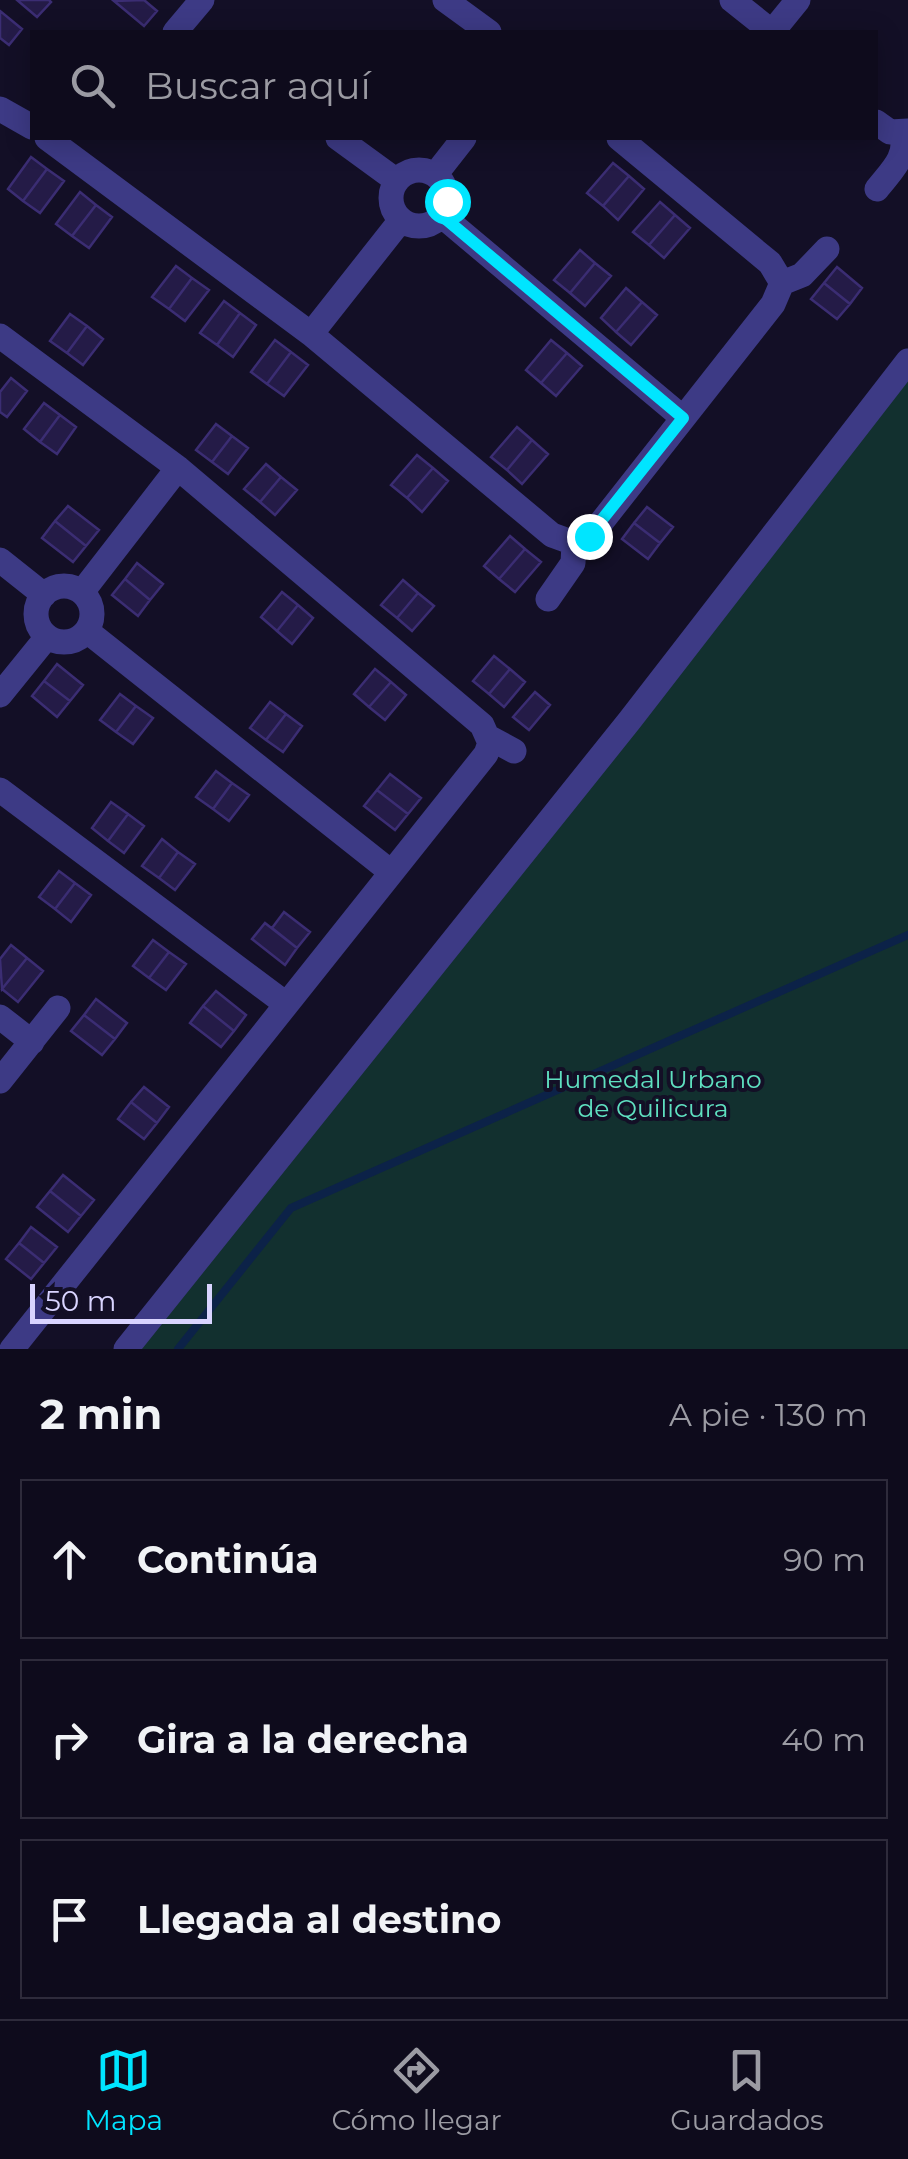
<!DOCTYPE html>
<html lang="es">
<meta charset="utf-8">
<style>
:root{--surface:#0e0b1c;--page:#1c1929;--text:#f1f3f6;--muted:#9b9ba3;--line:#2e2b3b;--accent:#00e5ff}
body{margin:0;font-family:Montserrat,sans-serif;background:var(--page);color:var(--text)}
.scale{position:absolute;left:30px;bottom:25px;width:182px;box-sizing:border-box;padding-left:10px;border:5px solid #d9d4ff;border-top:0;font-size:28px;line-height:35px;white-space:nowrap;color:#d9d4ff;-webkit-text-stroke:8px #130f26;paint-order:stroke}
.stop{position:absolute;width:30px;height:30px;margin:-22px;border:8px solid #00e5ff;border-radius:50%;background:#fff}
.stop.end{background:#00e5ff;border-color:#fff;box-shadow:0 2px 10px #0008}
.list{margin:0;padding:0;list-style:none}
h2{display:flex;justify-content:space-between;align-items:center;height:130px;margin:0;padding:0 40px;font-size:42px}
h2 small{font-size:32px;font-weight:400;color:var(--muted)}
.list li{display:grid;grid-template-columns:65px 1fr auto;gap:30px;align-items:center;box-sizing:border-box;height:160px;margin:0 20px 20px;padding:0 20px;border:2px solid var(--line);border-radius:0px}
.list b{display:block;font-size:38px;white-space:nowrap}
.list em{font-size:32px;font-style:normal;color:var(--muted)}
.icon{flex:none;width:55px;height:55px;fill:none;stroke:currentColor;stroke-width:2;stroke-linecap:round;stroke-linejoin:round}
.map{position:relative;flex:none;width:908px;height:1349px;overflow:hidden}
.search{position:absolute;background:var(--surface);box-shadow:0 5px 25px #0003;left:30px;right:30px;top:30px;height:110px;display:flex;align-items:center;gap:25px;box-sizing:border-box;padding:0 35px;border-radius:0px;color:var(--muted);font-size:38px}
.sheet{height:670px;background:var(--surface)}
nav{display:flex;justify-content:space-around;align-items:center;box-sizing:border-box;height:140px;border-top:2px solid var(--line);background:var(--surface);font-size:28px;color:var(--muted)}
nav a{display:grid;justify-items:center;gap:5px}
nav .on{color:var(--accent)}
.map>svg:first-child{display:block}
.green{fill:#12302f}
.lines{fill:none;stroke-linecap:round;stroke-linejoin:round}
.stream{stroke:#0c2248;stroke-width:8}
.building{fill:#241b47;stroke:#3b2d73;stroke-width:2.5}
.street{stroke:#3d3a85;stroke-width:25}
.route{stroke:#00e5ff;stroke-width:12}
.labels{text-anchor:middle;stroke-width:8;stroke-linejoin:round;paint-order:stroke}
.park-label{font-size:25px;fill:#5fe0c0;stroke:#130f26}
</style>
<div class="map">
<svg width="908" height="1349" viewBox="0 0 908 1349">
<rect width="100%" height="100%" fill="#130f26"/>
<!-- green -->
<path class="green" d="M908,362v987h-786z"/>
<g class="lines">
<!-- stream -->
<path class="stream" d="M178,1349l113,-141 617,-273"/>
</g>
<!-- building -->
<path class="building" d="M17,0h32l2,2 -14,15z
M144,0l13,11 -13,15 -30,-25z
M0,11l22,18 -13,16 -9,-7z
M31,157l16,12 -24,32 -15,-12z
M613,163l16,13 -26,30 -16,-13z
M47,169l17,12 -24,32 -17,-12z
M629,176l15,13 -26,31 -15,-14z
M80,192l16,13 -24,31 -16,-12z
M660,202l15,13 -26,30 -16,-13z
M96,205l16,12 -23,31 -17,-12z
M675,215l15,13 -26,30 -15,-13z
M580,250l15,13 -25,30 -16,-13z
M595,263l16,13 -26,30 -15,-13z
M176,266l16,12 -23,31 -17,-12z
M837,267l25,21 -12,16 -26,-21z
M192,278l17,12 -24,31 -16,-12z
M824,283l26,21 -13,15 -26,-20z
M626,288l16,14 -26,30 -15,-14z
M224,301l16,12 -23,32 -17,-12z
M642,302l15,13 -26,30 -15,-13z
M240,313l16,12 -23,32 -16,-12z
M70,314l17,12 -20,27 -17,-12z
M87,326l16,13 -20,26 -16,-12z
M275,340l16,12 -24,32 -16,-12z
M551,340l16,13 -26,30 -15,-13z
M291,352l17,13 -24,31 -17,-12z
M567,353l15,13 -26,30 -15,-13z
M11,378l16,13 -20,26 -7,-5v-20z
M44,403l16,12 -20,27 -16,-13z
M60,415l16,12 -19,27 -17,-12z
M216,424l16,12 -20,26 -16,-12z
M517,427l15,13 -25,30 -16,-13z
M232,436l16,12 -20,26 -16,-12z
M532,440l16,14 -26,30 -15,-14z
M417,455l16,13 -26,30 -16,-13z
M266,464l15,13 -21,25 -16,-13z
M433,468l15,13 -26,31 -15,-14z
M281,477l16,13 -22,25 -15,-13z
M68,506l31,24 -13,16 -31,-25z
M647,507l26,20 -13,16 -26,-20z
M55,521l31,25 -13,16 -31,-24z
M634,523l26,20 -12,16 -26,-20z
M510,536l15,13 -26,30 -15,-13z
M525,549l16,13 -26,30 -16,-13z
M137,563l26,21 -13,16 -25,-21z
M125,579l25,21 -12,16 -26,-21z
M403,580l15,13 -21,25 -16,-13z
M282,592l16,13 -21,26 -16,-14z
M418,593l16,13 -22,25 -15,-13z
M298,605l15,13 -21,26 -15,-13z
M494,656l16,13 -21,25 -16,-13z
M57,664l26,21 -13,16 -26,-20z
M375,669l16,13 -22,25 -15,-13z
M510,669l15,13 -21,25 -15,-13z
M44,681l26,20 -13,16 -25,-21z
M391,682l15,13 -21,25 -16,-13z
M535,692l15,13 -21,25 -16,-13z
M120,694l16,12 -20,26 -16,-12z
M270,702l16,12 -20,26 -16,-12z
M136,706l17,12 -20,26 -17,-12z
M286,714l16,12 -19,26 -17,-12z
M216,771l16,12 -19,26 -17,-12z
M390,774l31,24 -13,16 -31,-24z
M232,783l17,12 -20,26 -16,-12z
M377,790l31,24 -13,16 -31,-24z
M111,802l17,12 -20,27 -16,-13z
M128,814l16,12 -20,27 -16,-12z
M162,839l16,13 -19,26 -17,-12z
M178,852l17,12 -20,26 -16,-12z
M59,871l16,12 -20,26 -16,-12z
M75,883l16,12 -20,27 -16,-13z
M284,912l26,20 -13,16 -25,-20z
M265,923l32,25 -12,17 -33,-26z
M153,940l16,12 -20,26 -16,-12z
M11,945l16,13 -25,31 -2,-30z
M169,952l17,12 -20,26 -17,-12z
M27,958l16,13 -25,31 -16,-13z
M216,991l30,24 -12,16 -31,-25z
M96,999l31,24 -12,16 -31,-24z
M203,1006l31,25 -13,16 -31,-24z
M84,1015l31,24 -13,16 -31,-24z
M144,1087l25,20 -12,16 -26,-21z
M131,1102l26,21 -13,16 -26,-20z
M63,1175l31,25 -13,16 -31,-25z
M50,1191l31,25 -13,16 -31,-25z
M31,1227l26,20 -13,16 -25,-20z
M19,1243l25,20 -13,16 -25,-20z"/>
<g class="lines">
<!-- street -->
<path class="street" d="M445,0l44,32
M732,0l40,32
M175,32l27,-32
M772,32l26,-32
M0,109l32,18
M876,122l14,10 18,-1
M47,138l264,196 241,201 22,8 22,-14 177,-225 9,-21 -12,-20 -151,-125
M338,138l59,43
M391 198a28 28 0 1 1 56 0a28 28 0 1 1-56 0Z
M435,175l29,-37
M877,189c14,-18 31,-32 25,-56
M441,215l242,203
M782,283l20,-8 25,-26
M311,334l90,-114
M0,336l178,132 304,257 8,18 -4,11 -474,595
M0,560l44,35
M36 614a28 28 0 1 1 56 0a28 28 0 1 1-56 0Z
M82,592l96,-124
M548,599l25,-36 1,-20
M87,631l304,241
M0,695l47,-58
M490,738l24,13
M0,790l286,214
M0,1017l32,25
M0,1081l58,-73
M126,1349l504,-629 278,-359"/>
</g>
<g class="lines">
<!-- route -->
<path class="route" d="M447,201l-6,14 242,203 -94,118"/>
</g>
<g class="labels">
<!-- park labels -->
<g class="park-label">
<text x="653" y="1088">Humedal Urbano<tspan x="653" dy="29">de Quilicura</tspan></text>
</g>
</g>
</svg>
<div class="scale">50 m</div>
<div class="stop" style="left:447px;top:201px"></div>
<div class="stop end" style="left:589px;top:536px"></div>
<div class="search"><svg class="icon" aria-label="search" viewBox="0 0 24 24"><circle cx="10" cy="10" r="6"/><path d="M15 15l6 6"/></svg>Buscar aquí</div>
</div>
<section class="sheet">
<h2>2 min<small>A pie · 130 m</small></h2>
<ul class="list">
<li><svg class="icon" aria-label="ahead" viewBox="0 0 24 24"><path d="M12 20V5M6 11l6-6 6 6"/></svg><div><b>Continúa</b></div><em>90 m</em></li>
<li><svg class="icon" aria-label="right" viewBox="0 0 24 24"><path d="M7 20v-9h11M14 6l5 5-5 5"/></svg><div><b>Gira a la derecha</b></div><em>40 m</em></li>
<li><svg class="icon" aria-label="arrive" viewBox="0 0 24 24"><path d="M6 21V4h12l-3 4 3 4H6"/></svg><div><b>Llegada al destino</b></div></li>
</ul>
</section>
<nav>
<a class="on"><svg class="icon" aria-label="map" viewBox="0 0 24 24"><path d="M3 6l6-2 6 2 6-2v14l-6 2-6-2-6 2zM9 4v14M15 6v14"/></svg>Mapa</a>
<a><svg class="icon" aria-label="directions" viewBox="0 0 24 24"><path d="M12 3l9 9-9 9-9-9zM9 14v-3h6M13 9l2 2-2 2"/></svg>Cómo llegar</a>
<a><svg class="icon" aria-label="saved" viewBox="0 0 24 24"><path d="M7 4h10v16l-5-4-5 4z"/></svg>Guardados</a>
</nav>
